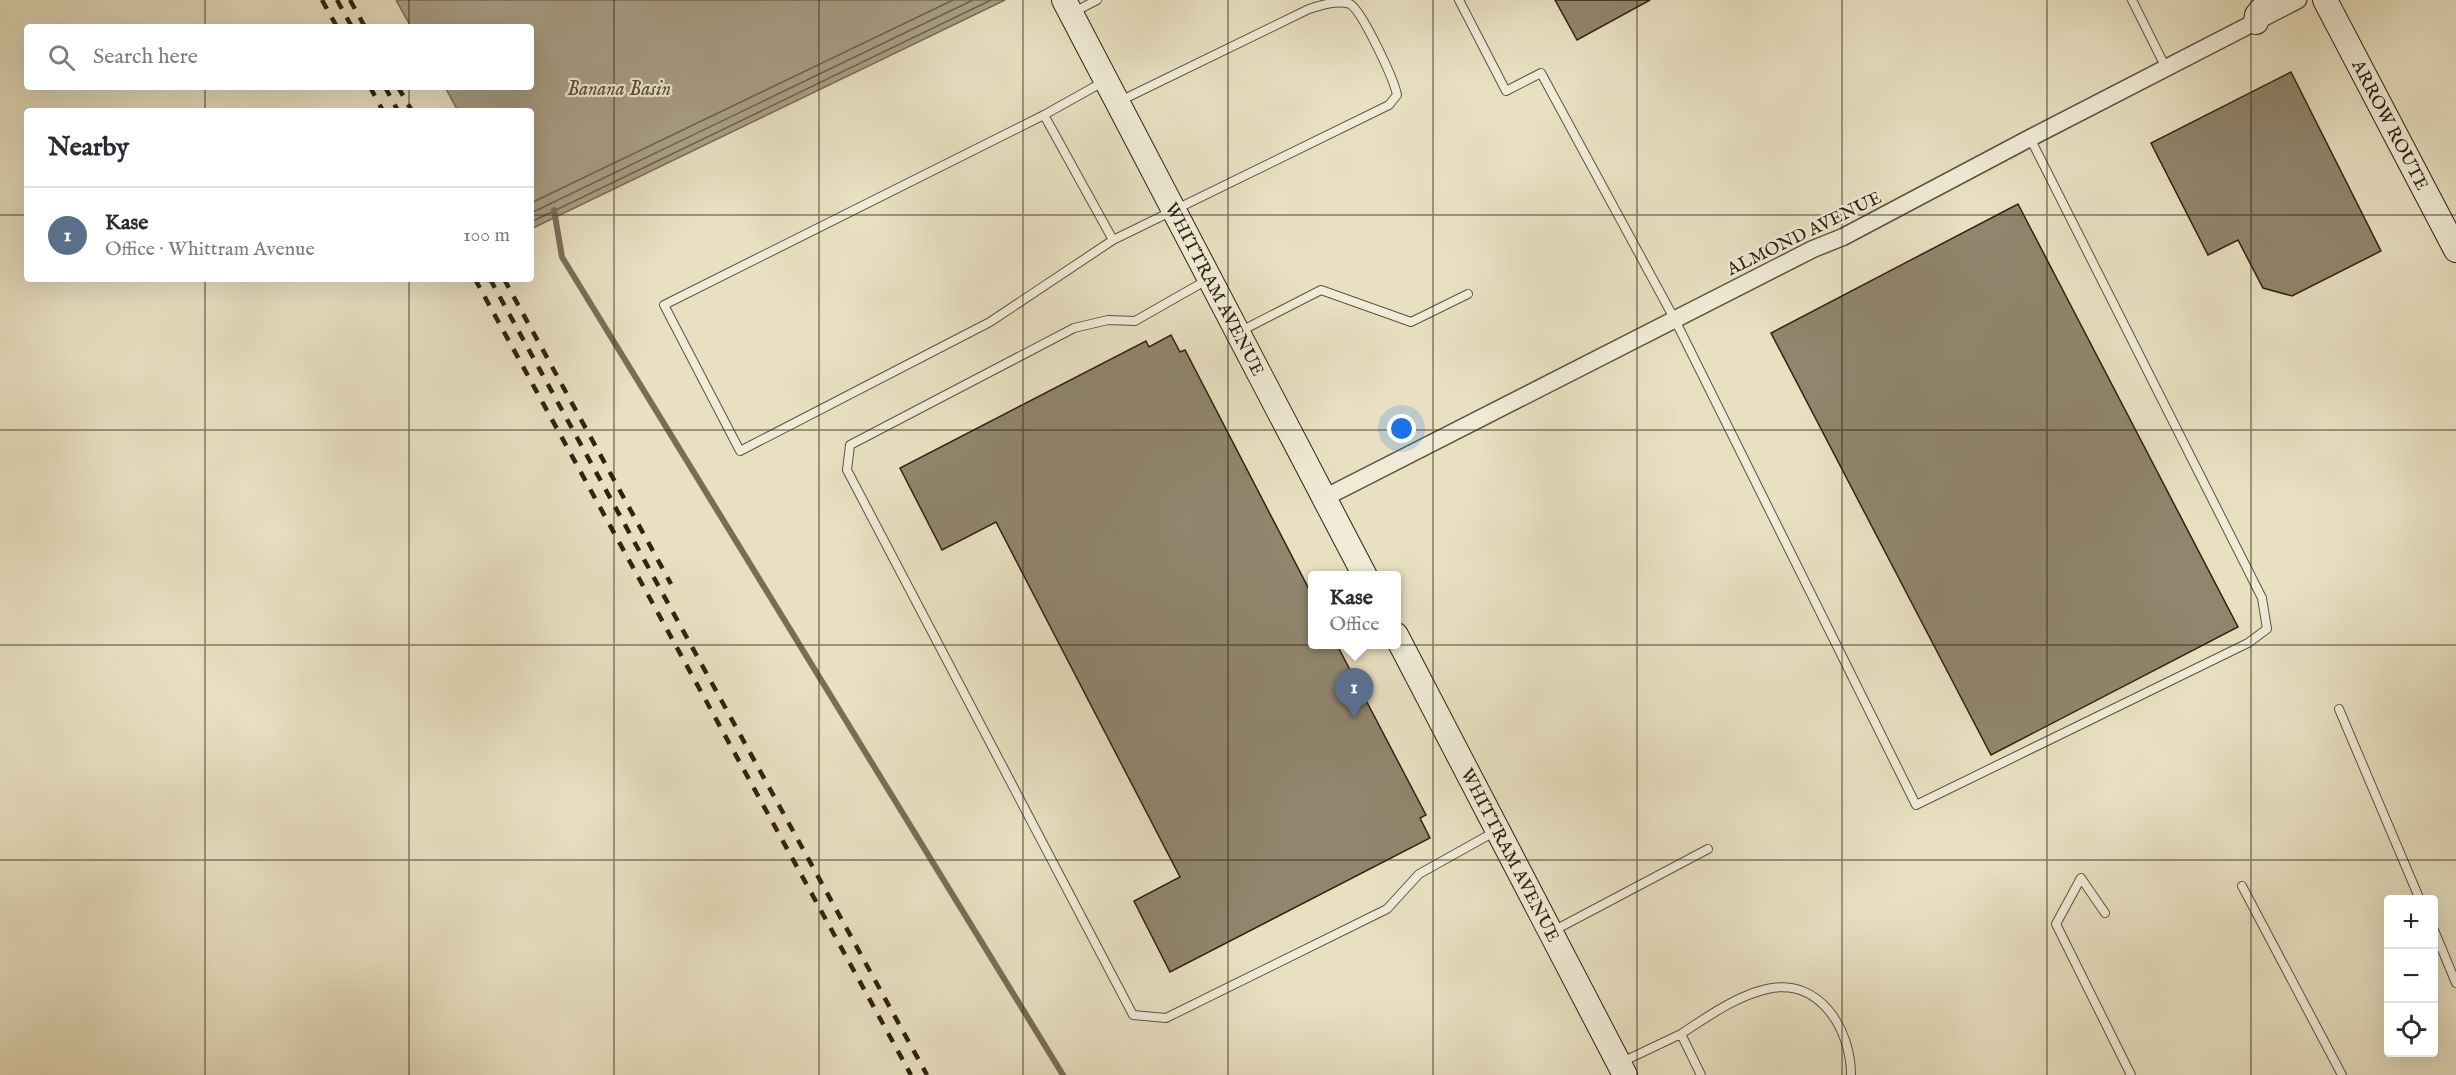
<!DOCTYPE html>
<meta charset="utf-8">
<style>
:root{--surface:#fff;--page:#f7f7f7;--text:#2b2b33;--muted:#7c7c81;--line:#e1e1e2;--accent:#1a73e8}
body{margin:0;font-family:"IM FELL English",serif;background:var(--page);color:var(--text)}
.controls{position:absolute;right:18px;bottom:18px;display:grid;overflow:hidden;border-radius:6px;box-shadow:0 6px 24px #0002}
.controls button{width:54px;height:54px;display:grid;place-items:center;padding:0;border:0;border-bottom:2px solid var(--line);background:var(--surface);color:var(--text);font:30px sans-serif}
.you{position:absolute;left:1402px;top:429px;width:21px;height:21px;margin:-15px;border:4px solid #fff;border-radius:50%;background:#1a73e8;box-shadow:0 0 0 9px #1a73e833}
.badge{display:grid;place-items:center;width:39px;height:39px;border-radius:50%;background:var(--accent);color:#fff;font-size:20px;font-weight:700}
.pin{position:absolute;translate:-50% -50px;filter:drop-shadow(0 2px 3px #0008)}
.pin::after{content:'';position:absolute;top:32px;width:21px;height:18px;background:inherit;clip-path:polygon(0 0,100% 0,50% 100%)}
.popup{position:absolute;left:1308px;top:571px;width:93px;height:78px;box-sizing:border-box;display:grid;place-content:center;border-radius:6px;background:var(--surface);filter:drop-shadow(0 2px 4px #0005);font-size:20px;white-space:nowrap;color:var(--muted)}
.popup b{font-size:22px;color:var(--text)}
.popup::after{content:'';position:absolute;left:50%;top:100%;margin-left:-12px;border:12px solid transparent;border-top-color:var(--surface)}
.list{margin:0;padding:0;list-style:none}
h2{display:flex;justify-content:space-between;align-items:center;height:78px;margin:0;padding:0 24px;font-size:26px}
h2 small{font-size:20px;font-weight:400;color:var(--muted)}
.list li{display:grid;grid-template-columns:39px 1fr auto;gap:18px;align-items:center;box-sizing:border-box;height:96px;padding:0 24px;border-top:2px solid var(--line)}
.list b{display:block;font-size:22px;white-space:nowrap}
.list p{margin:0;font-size:20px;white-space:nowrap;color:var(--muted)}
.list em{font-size:20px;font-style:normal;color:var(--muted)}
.icon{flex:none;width:33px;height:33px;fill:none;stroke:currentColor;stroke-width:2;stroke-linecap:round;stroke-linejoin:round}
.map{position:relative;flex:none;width:2456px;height:1075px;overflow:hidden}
.search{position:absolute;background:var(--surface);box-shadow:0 6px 24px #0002;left:24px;top:24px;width:510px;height:66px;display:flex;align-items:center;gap:15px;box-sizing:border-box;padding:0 21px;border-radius:6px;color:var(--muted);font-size:22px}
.panel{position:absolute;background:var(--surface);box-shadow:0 6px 24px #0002;left:24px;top:108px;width:510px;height:174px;border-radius:6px}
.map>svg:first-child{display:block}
.water{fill:#a99f86;stroke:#796d58;stroke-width:1.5}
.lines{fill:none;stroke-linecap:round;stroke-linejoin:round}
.shore{stroke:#6c604c;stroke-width:1.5}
.stream{stroke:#796d58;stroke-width:6}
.building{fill:#90856d;stroke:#302213;stroke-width:1.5}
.lane-casing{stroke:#5e523e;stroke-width:10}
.street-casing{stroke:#5e523e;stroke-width:19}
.secondary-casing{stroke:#302213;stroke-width:26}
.lane{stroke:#f0ebd7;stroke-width:8}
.street{stroke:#f0ebd7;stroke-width:16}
.secondary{stroke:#f0ebd7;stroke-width:24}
.rail{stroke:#302213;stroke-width:4.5;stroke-dasharray:10 10;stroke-linecap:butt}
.grid{fill:none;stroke:#302213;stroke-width:1.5;stroke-opacity:0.55}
.labels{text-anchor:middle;stroke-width:4.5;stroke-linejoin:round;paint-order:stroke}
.street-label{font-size:18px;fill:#302213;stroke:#f0ebd7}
.water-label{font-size:20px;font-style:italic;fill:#5a4e3b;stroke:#f0ebd7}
</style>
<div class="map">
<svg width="2456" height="1075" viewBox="0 0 2456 1075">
<rect width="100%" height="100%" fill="#e8e0c1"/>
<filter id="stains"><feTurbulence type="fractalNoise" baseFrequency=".00333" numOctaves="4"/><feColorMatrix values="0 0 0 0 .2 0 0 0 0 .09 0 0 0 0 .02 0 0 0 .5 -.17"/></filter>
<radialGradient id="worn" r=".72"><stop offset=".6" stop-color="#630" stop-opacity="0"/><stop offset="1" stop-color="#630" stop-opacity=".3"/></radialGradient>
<!-- water -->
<path class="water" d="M396,0h609l-474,229v-118h-73l-13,-24h86v-60h-120z"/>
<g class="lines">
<!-- shore -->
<path class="shore" d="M531,203l422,-203
M531,213l442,-213
M531,222l460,-222"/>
<!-- stream -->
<path class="stream" d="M554,210l8,47 501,818"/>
</g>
<!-- building -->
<path class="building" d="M1555,0h95l-73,40z
M2291,72l90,179 -89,45 -29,-8 -25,-48 -30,15 -57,-112z
M2018,204l220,423 -247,128 -220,-422z
M1171,335l9,17 5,-2 127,245v50h25l89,170 -6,3 10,20 -260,134 -36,-71 46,-24 -184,-355 -54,28 -42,-82 246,-127 3,6z"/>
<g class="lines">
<!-- lane casing -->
<g class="lane-casing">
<path id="lane" d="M1459,0l47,91 35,-18 134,247 241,485 332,-162 19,-14 -5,-31 -232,-460
M2132,0l34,68
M1072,13l25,-13
M1103,82l-59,33 69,125 276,-135 8,-10c-3,-16 -35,-84 -47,-91 -13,-4 -29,1 -41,5l-189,92
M1044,115l-380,190 76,146 250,-129 123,-82
M1207,280l-72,41 -27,-1 -34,8 -224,117 -3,25 286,545 33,3 221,-109 32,-35 77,-43
M1239,332l82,-42 90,32 57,-28
M2339,709l81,191
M2242,886l100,189
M2105,913l-24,-35 -25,46 75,151
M2434,930l22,53
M1553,931l155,-82
M1681,1034c26,-17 55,-38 86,-45 53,-12 84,41 84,86
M1622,1062l59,-28 20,41"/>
</g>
<!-- street casing -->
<g class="street-casing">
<path id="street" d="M1324,498l489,-249 30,-12 187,-99 268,-138"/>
</g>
<!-- secondary casing -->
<g class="secondary-casing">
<g id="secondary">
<path id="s1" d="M1064,0l301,576"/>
<path id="s2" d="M2325,0l131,250"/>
<path d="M2256,22l1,-7 13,-15"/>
<path id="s3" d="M1396,635l229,440"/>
</g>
</g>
<!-- lane -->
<use href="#lane" class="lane"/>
<!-- street -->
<use href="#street" class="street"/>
<!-- secondary -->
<use href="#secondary" class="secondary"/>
<!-- rail -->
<path class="rail" d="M322,0l15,27
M337,0l15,27
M350,0l15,27
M370,87l13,24
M385,87l13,24
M398,87l14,24
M475,279l436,796
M490,279l437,796
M504,279l167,305"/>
</g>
<!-- grid -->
<path class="grid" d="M205,0v27M409,0v27M614,0v1075M819,0v1075M1023,0v1075M1228,0v1075M1433,0v1075M1637,0v1075M1842,0v1075M2047,0v1075M2251,0v1075M205,87v24M409,87v24M0,215h27M531,215h1925M205,279v796M409,279v796M0,430h2456M0,645h2456M0,860h2456"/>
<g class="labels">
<!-- street labels -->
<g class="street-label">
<text dy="6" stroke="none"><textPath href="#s2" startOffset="141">ARROW ROUTE</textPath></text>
<text transform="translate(1804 233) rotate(-26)" y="6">ALMOND AVENUE</text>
<text dy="6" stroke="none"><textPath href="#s1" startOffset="326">WHITTRAM AVENUE</textPath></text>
<text dy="6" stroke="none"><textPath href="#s3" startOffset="248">WHITTRAM AVENUE</textPath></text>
</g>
<!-- water labels -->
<g class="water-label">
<text x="619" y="95">Banana Basin</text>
</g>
</g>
<rect width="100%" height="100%" filter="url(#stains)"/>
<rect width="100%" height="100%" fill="url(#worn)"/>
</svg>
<div class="controls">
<button>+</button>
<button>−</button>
<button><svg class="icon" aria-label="locate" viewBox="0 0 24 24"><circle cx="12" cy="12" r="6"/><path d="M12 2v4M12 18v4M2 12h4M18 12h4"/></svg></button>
</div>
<div class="you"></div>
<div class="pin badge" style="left:1354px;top:718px;background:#5c6f8a">1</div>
<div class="popup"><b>Kase</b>Office</div>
<div class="search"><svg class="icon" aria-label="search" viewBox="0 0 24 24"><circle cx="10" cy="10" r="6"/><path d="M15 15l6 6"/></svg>Search here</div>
<section class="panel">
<h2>Nearby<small></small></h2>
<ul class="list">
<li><span class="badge" style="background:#5c6f8a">1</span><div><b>Kase</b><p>Office · Whittram Avenue</p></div><em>100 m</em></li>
</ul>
</section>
</div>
